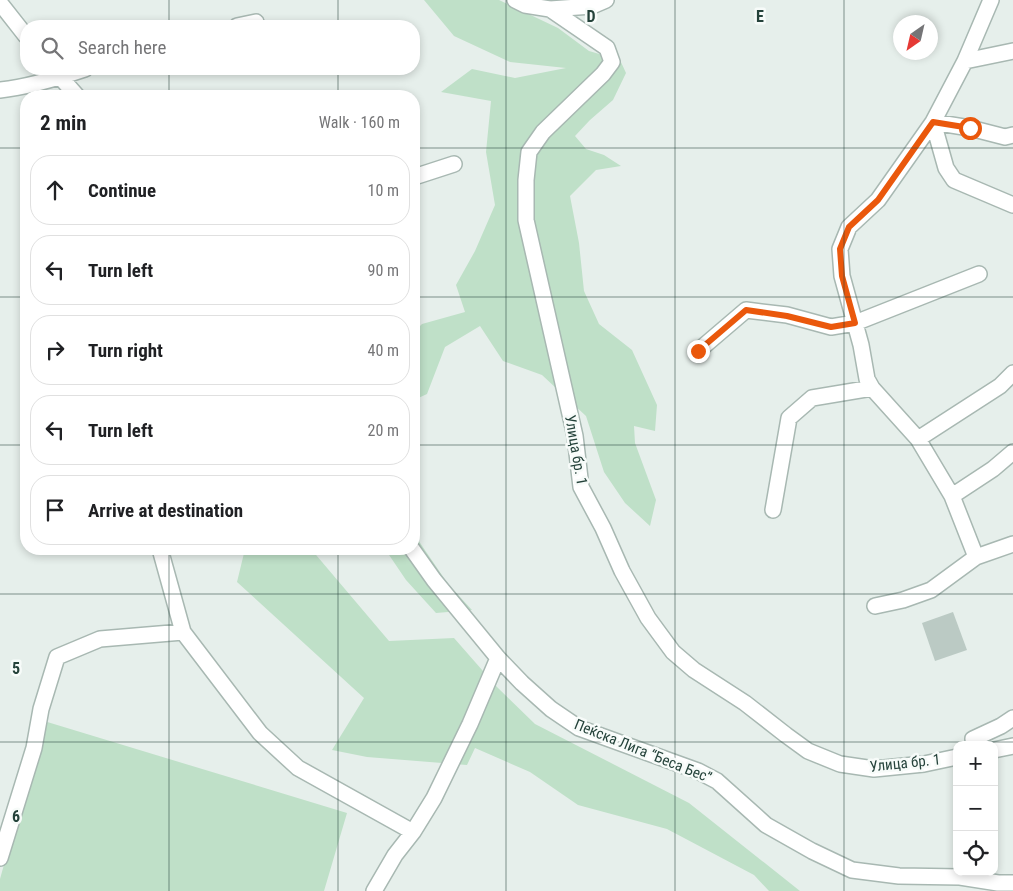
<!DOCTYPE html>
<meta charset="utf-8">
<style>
:root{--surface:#fff;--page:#f6f6f6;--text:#202124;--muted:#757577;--line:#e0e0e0}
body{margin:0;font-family:"Roboto Condensed",sans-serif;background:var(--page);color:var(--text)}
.controls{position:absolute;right:15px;bottom:15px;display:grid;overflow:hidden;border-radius:10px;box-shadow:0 2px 8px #0003}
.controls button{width:45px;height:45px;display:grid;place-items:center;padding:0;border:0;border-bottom:1px solid var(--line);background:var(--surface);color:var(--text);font:25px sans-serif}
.compass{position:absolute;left:893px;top:15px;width:45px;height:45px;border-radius:50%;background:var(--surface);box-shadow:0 2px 8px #0003;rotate:214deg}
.stop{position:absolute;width:15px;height:15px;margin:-11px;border:4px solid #ea580c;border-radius:50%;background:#fff}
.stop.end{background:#ea580c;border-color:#fff;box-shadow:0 1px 5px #0008}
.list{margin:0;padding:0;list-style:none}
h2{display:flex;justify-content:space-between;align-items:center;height:65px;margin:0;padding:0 20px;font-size:21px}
h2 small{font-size:16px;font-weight:400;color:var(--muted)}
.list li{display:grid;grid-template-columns:32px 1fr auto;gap:15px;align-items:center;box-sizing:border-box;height:70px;margin:0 10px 10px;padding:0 10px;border:1px solid var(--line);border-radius:20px}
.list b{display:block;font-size:19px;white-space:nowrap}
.list em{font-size:16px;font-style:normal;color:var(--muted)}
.icon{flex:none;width:28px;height:28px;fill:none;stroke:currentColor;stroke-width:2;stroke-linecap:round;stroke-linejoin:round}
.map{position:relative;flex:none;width:1013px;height:891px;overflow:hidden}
.search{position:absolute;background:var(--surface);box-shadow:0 2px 8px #0003;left:20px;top:20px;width:400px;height:55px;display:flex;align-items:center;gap:12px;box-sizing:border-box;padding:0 18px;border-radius:20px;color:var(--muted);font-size:19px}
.panel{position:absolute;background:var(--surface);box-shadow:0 2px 8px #0003;left:20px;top:90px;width:400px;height:465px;border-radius:20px}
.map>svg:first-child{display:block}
.green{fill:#bfe0c8}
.building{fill:#bbcac4}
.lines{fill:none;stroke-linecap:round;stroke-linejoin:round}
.minor-casing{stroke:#a8b8b2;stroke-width:18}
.minor{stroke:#fff;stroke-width:15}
.route{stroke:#ea580c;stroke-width:6}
.grid{fill:none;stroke:#24423a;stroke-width:1;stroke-opacity:0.55}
.labels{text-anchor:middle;stroke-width:5;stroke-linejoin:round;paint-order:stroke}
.street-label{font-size:15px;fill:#24423a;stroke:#f7fbf9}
.grid-label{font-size:16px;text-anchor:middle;font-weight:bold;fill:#24423a;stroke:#f7fbf9;stroke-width:5;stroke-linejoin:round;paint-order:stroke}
</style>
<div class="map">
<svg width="1013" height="891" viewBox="0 0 1013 891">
<rect width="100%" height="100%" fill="#e6efeb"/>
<!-- green -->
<path class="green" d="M424,0h75l59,28 31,23 31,9 6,13 -13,27 -23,20 -15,16 11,13 18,6 17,11 -25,4 -26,26 9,47 5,48 15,33 33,26 25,55 -2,26 -21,-5 1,17 21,57 -6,26 -25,-23 -21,-31 -18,-56 -44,-41 -39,-14 -23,-35 -35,21 -18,47 -13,6v-68l8,-8 43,-12 -9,-27 19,-34 20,-46 -9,-53 5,-51 -50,-9 31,-23 43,9 51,-10 -56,-6 -56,-26z
M414,534l34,50 24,26 -36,3 -30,-33 -21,-31h29z
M245,549h66l78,92 65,-3 43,49 38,37 154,79 111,88h-31l-15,-16 -87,-46 -89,-24 -48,-33 -55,-24 -8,17 -100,-8 -35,-7 32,-52 -127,-116z
M44,721l303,92 -23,78h-324v-12z"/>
<!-- building -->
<path class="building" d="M953,612l14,38 -32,11 -13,-38z"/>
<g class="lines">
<!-- minor casing -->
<g class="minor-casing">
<path id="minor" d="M515,0l10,5 25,4 57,39 5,14 -9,12 -60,58 -14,20 -3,28v40l49,216 6,51 22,41 19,43 26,47 25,34 21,18 51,33 41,32 22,16 32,13 34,5 50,-5 33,-7
M991,0l-26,61 -32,61 -55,78 -29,27 -9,22 2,27 19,69 6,34 5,9 46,51 34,57 24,61 37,-13
M0,3l26,33
M550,9l42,-3 14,-6
M237,26l19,-4
M965,61l48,-10
M54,70l23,26
M0,90c29,-3 58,-12 85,-21
M1013,135l-8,2 -35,-9 -37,-6 13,46 8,12 59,25
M414,177l40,-13
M698,351l48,-41 41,5 44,12 24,-4 124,-49
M918,439l82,-53 13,-13
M952,496l41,-27 20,-17
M773,510l16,-92 23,-20 60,-10
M160,549l23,83 77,101 38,35 115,64
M412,549l22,31 64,78 24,25 29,26 28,19 119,43 19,10 49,44 46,26 40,19 47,6 61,1 38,6h15
M875,606l28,-6 28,-10 45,-33
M974,745l-1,-6 28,-13 12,-8
M994,750l19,-4
M0,858l34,-110 7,-39 16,-52 43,-18 83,-7
M374,891l21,-36 18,-23 21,-34 36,-74 28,-66"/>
</g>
<!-- minor -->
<use href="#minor" class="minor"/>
</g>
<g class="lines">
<!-- route -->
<path class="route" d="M698,351l48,-41 41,6 44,11 24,-4 -13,-47 -2,-27 9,-22 29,-27 55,-78 37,6"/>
</g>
<!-- grid -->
<path class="grid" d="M169,0v26M338,0v26M506,0v891M675,0v891M844,0v891M169,69v27M338,69v27M0,148h26M414,148h599M0,297h26M414,297h599M0,445h26M414,445h599M169,549v342M338,549v342M0,594h1013M0,742h1013"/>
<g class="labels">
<!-- street labels -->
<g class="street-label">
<text transform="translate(576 450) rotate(80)" y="5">Улица бр. 1</text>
<text transform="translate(643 751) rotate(22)" y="5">Пеќска Лига “Беса Бес”</text>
<text transform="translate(905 763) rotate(-6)" y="5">Улица бр. 1</text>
</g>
</g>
<g class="grid-label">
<text x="591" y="22">D</text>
<text x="760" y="22">E</text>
<text x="16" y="674">5</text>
<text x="16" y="822">6</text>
</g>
</svg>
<div class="controls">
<button>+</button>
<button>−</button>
<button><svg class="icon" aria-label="locate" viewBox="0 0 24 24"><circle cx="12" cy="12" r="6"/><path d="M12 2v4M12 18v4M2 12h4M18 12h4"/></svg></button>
</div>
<svg class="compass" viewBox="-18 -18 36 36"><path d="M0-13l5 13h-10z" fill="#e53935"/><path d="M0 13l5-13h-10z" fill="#757577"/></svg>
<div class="stop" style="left:970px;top:128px"></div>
<div class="stop end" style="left:698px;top:351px"></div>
<div class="search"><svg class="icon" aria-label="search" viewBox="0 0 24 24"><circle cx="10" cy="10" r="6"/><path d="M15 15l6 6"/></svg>Search here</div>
<section class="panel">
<h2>2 min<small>Walk · 160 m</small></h2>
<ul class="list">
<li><svg class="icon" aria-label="ahead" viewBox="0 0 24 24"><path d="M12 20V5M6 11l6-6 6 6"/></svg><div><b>Continue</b></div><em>10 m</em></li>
<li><svg class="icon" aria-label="left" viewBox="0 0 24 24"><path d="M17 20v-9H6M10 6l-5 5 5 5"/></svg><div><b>Turn left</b></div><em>90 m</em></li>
<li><svg class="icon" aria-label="right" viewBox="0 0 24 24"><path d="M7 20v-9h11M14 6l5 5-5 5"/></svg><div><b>Turn right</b></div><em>40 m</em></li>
<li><svg class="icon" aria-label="left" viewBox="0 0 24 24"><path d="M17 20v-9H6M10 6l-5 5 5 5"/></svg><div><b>Turn left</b></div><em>20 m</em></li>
<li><svg class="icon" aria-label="arrive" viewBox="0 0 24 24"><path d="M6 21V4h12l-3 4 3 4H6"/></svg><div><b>Arrive at destination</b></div></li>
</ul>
</section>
</div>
